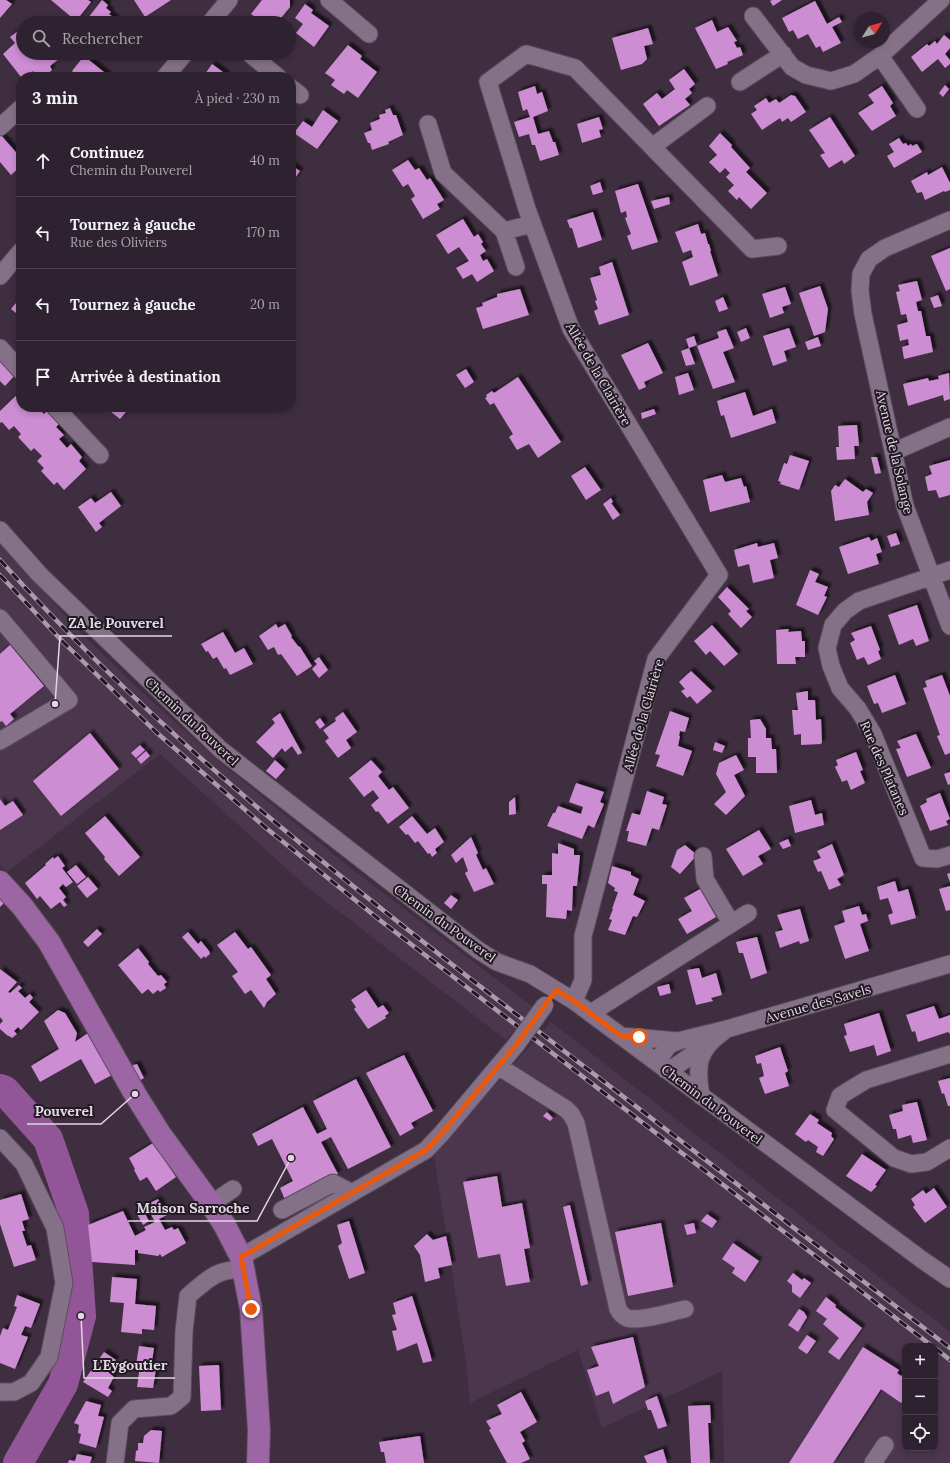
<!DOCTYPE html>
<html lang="fr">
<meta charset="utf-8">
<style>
:root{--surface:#2f2230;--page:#3b2f3c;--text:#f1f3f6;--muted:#a7a4ab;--line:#4a3f4c}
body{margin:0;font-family:Lora,serif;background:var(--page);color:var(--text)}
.controls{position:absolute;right:12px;bottom:12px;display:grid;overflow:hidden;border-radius:8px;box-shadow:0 2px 6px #0003}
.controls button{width:36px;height:36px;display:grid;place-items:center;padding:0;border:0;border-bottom:1px solid var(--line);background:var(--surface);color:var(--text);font:20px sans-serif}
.compass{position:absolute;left:854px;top:12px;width:36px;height:36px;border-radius:50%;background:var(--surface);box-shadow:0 2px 6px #0003;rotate:53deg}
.stop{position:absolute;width:12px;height:12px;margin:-9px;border:3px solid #ea580c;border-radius:50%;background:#fff}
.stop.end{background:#ea580c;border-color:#fff;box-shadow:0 1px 4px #0008}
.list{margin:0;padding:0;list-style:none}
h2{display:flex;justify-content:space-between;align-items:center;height:52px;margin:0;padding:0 16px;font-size:17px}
h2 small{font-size:13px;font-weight:400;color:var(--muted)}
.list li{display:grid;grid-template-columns:26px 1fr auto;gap:12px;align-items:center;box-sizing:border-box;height:72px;padding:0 16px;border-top:1px solid var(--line)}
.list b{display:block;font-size:15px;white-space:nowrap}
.list p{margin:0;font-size:13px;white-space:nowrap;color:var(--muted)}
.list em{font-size:13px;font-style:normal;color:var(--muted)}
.icon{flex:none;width:22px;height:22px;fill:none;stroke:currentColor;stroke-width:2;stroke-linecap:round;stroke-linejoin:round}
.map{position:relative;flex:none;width:950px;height:1463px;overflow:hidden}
.search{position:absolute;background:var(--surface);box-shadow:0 2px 6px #0003;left:16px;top:16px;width:280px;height:44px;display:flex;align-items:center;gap:10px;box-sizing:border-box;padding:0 14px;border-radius:22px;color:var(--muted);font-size:15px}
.panel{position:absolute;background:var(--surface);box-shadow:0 2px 6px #0003;left:16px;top:72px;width:280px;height:340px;border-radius:16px}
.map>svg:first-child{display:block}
.built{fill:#4c364e;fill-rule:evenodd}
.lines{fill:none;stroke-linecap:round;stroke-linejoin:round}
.river{stroke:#925698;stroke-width:30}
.building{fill:#cd8dd3;filter:url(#shadow)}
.minor-casing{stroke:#5a4c5b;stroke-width:19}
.major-casing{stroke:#5a4c5b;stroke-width:24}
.minor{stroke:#857187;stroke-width:17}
.major{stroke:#9c65a3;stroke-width:22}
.rail-casing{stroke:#a99ba9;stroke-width:4.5}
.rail{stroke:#211922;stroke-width:3;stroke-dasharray:9;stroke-linecap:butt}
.minor-bridge-casing{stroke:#5a4c5b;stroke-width:19;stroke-linecap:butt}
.minor-bridge{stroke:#857187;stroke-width:17}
.route{stroke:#ea580c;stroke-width:5}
.labels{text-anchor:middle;stroke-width:4;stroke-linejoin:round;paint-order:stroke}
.street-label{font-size:13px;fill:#e2d7e2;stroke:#211922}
.leader{fill:none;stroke:#e2d7e2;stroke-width:1.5}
.callout-dot{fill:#e2d7e2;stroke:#211922;stroke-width:1.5}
.callout-label{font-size:14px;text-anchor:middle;font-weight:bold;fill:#e2d7e2;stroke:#211922;stroke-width:4;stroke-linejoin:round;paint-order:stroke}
</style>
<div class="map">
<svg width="950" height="1463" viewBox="0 0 950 1463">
<defs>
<filter id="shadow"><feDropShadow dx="3.5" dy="-3.5" stdDeviation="1" flood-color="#0009"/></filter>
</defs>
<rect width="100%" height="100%" fill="#3f2e40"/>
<!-- built -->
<path class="built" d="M0,544l85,93 59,57 77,69 123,100 190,145 -28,32 -200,-154 -146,-132 -153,118 -7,-7z
M551,1022l399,310v131h-226l-2,-92 -120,57 -24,-78 -108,53 -4,-41 -32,-207zM905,1346h30v102h-30z"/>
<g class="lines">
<!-- river -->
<path class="river" d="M0,1089l5,2 43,48 26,75 7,102 -18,68 -45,79"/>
</g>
<!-- building -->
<path class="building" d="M0,0h6l6,4 -12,14z
M51,0h37l3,2 -15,19z
M102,0l6,5 -2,3 5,4 -2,2 9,7 -2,2h-22l-6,-5z
M134,0h37l-26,17z
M262,0h28v7l-13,16h-14l-12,-9z
M772,0h10l-9,6 -3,-5z
M815,1l12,23 12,-7 3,5 -10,5 9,16 -18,9 -3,-6 -4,2 -8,-14 -10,5 -5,-9 -4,2 -7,-14z
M305,4l8,6 -2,3 18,13 -15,21 -18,-14 7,-9 -8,-6z
M712,20l5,12 11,-5 9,14 -3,1 3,6 3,-1 3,8 -16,7 1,2 -12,5 -21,-41z
M22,28l1,25h33l4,5 -10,8 2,4 -8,7h-6l-5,-6 -7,6h-5l-18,-23 12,-11 -5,-6z
M648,28l5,16 -9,2 3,13 -5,5 -21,6 -9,-32z
M944,35l6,5v8l-5,6 5,6v4l-5,4 -7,-9 -16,13 -11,-15 16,-13 2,2 6,-5 2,3z
M348,45l14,11 -2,3 17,13 -19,26 -11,-8 -3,4 -13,-9 4,-5 -10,-7z
M84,56l26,21h-31l-7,-6z
M212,64l15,11 -2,2h-22z
M684,69l11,15 -6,5 3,4 -7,6 5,6 -31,21 -16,-22 14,-11 5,6 13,-10 -6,-9z
M945,85l4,4 -6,8 -4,-4z
M535,86l2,8 5,-2 6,19 -15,6 5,17 11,-3 4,11h2l4,13 -19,6 -5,-16h-3l-3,-11 -10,3 -5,-15 16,-5 -3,-8 -4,2 -5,-19z
M882,86l11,17 -3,3 6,10 -24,15 -14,-18 16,-10 -6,-8z
M791,95l4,1 11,16 -15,10 -3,-4 -6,4 -2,-4 -18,12 -11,-16 6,-4 -3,-4 12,-8 3,5 7,-4 3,4z
M390,108l3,7h3l7,20 -15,7 1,2 -17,6 -2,-7h-2l-4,-10 8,-3 -2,-7 10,-4 -1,-4 7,-2 -1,-3z
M323,110l15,11 -21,28 -23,-16 9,-12 9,6z
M599,117l4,12 -4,1 2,7 -19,6 -5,-19z
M830,117l25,39 -11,8 -2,-4 -13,8 -9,-13 5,-2 -16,-23z
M720,133l12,12 -1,2 19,21 -4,4 21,21 -16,16 -12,-12 -2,3 -9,-9 6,-6 -8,-8 4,-4 -5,-5 -5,5 -11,-11 8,-7 -8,-9z
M0,134l21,24v8l-10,9 -11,-13z
M899,138l4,6 3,-1 2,3 3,-2 1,2 5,-2 5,8 -28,16 -7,-12 7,-4 -5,-8z
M408,160l7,10 4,-2 8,12 3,-2 14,22 -7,4 3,5 -17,10 -12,-20 4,-3 -7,-12 -5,3 -11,-17z
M291,165l9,6 -9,13z
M942,167l8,16v7l-5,2 -1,-1 -19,9 -3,-8 -5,1 -6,-12 16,-9 1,3z
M600,182l3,10 -10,3 -3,-9z
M638,184l20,58 -26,8 -5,-14 4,-2 -6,-16 2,-1 -1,-6 -5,2 -6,-22z
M669,197l1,7 -16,5 -3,-8z
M593,212l9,28 -24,8 -6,-20h-2l-3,-8z
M463,219l11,18 4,-3 5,8 -2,2 5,7 -6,4 3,6 4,-2 7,12 -17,11 -5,-8 -9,5 -7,-11 13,-7 -10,-14 -11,7 -12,-19z
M698,224l3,10 4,-1 3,11h1l2,7h-1l8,25 -28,10 -8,-24 11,-5 -2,-7 -8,3 -8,-21z
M950,248v41l-4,2 -15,-35z
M612,262l17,53 -30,10 -5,-14 4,-2 -3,-8 2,-1 -7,-22 11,-3 -2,-8z
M917,281l5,19 -6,2 2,9h3l5,25h4l3,16 -29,7 -2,-12 7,-2 -1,-6 -8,2 -3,-16 11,-3 -2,-8 -5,1 -5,-23 4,-1 -2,-6z
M820,286l8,23 -3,23 -11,4 -15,-43z
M785,287l6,17 -9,3 2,6 -14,5 -8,-24z
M520,289l9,26 -46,14 -7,-21 7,-2 -1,-3 15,-6v-3z
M938,295l4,11 -8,2 -4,-10z
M21,297v20l-10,-8z
M723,297l5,12 -9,3 -4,-11z
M746,328l4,10 -9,4 -4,-10z
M789,328l7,19 -12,4 3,10 -14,5 -10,-30z
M726,329l8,19 -11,4 12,30 -22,7 -16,-43 22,-8 -2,-6z
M694,336l3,9 -8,3 -3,-9z
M818,337l3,9 -13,4 -3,-8z
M648,343l15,30 -19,9 2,5 -7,3 -18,-35z
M689,348l6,16 -9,2 -5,-15z
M0,356l16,18 -11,12 -5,-5z
M466,369l8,13 -9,6 -9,-13z
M688,373l6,17 -15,5 -4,-18z
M949,373l1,26 -6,2 -1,-6 -35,11 -5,-22 25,-6 1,3 10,-2 -1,-3z
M518,377l43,65 -23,16 -9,-14 -12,6 -8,-13 4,-3 -19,-31 -4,2 -5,-7 2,-1 -1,-2 6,-4 2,2z
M21,391v16h9l1,2 2,-2h4l7,7 4,-4 12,13 -4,4 8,8 -5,4 8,9 4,-4 11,13 -3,4 7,8 -22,21 -7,-8 -3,3 -13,-14 3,-3 -7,-7 5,-5 -8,-8 -3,3 -13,-14 3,-3 -7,-8 -5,4 -7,-8 -2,1v-12z
M745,392l8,24 19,-7 4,14 -45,15 -7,-23 -3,1 -4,-15z
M105,407h25l-10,12z
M654,409l2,5 -14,5 -1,-6z
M857,425l2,21h-5l1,13 -18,1 -1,-13h3l-1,-21z
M790,455l19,6 -10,29 -19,-6 1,-2 -3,-1 6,-18 3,1z
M871,457h6l4,16 -6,1z
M950,460v35l-11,3 -3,-8 -8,1 -3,-14 7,-3 -3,-8z
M585,467l16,23 -15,10 -15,-24z
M722,475l3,7 16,-4 3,9 2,-1 4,16 -40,10 -7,-32z
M845,479l18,13 3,-3 7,4 -6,9 2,13 -34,6 -4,-30 4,-6 4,2z
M111,492l10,14 -22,17 3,4 -6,5 -18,-25 13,-9 4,5z
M611,498l2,4 -2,1 9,12 -7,5 -10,-16z
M896,533l4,11 -9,3 -4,-11z
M869,537l2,4 6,-3 5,14 -6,2 3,10 -31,10 -9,-27z
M757,543l1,4 16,-4 4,15 -8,2 4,18 -21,5 -4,-19 -11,3 -4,-17z
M810,570l9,4 -4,8 13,5 -4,9 3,1 -9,18 -22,-10z
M727,587l22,22 -3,2 6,6 -11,11 -13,-14 3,-3 -13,-14z
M917,605l12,36 -13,5 -3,-7 -14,6 -11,-30z
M276,624l2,4 7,-4 7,12 -1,1 7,9 2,1 12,19 -15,10 -16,-22 -3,1 -4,-8 -6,3 -9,-14z
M712,625l26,29 -14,12 -14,-15 -4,4 -12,-14z
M871,626l9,24 -2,1 3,8 -13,6 -4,-8 -7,3 -7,-17 5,-3 -4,-7z
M789,629l-1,3 13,-1 1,10h3v16h-10l1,7h-19l-1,-34z
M223,632l12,21 9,-5 9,16 -23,11 -4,-7 -2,1 -7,-12 -4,2 -5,-8 -2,1 -5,-8z
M10,645l34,41 -34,28 4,5 -8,7 -4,-5 -2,1v-68z
M319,657l9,13 -9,8 -7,-9 5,-5 -3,-3z
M691,671l21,20 -15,13 -7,-8 -3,2 -6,-7 4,-2 -6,-7z
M895,675l11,29 -24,9 -4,-10 -4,1 -7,-18z
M942,675l8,21v57l-5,2 -8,-19 3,-1 -17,-47 4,-1 -2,-6z
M808,691v9h7l1,20 5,-1 1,23 -1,2 -20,1v-11l-7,1 -2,-25h6l-2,-17z
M670,711l19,7 -4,14 -5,-1 -1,5h1l-2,10 14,5 -9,25 -27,-10 4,-11 -5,-1z
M343,712l14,20 -11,8 5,8 -13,10 -13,-17 4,-3 -6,-8 13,-9 -1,-3z
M280,713l22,40 -4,2 -6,-9 -7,6 -3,-4 -9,10 -17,-16 19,-19 -3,-4z
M320,718l5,7 -5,4 -5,-7z
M760,719l6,10v9h5l1,11h4l1,24h-21v-16h-8v-19h3l-1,-18z
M90,733l29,36 -58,47 -28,-35z
M916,734l15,34 -24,9 -11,-28 5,-1 -4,-7z
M715,742l10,4 -3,7 -9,-3z
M140,745l5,5 -9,8 -5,-5z
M146,751l4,5 -9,8 -4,-5z
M856,752l7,18 -3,1 5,12 -14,7 -4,-10 -5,2 -7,-15 3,-2 -2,-5z
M736,755l8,15 -10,5 11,21 -19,19 -12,-11 12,-12 -10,-18 3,-11z
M275,760l10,9 -9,10 -10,-8z
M371,760l11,12 -4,4 11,14 4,-3 16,21 -21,16 -10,-13 -2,1 -5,-7 8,-7 -6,-8 -9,7 -15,-19z
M950,772v12l-2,1 -4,-11z
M576,783l28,9 -4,10 4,2 -10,24 -6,-3 -6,14 -35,-13 6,-13h2l3,-7 23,8 2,-7 -14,-5z
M647,791l17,6 -2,7 5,1 -8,25 -7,-2 -6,18 -19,-5 2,-10h-3l6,-18 8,2z
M940,793l10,26 -4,2 2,4 -18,6 -10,-25 7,-4 -1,-3z
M515,797l1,17 -7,1v-13z
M0,799l5,7 8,-5 10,14 -23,15z
M811,800l4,15 7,-2 2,12 -29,8 -6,-27z
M105,816l35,41 -21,19 -15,-17 1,-2 -20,-24z
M412,816l15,18 8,-6 9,14 -9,7 2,4 -5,4 -2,-4 -2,1 -10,-13 -3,2 -7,-9 -2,1 -7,-8z
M759,830l12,19 -13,7 5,8 -20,12 -17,-27z
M471,837l7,16 -2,2 7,15 3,-2 8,16 -20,8 -9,-19 3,-2 -5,-14 -7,6 -5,-8z
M788,839l3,7 -8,3 -4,-6z
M558,843l16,6v6h6l-3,31h-4l-1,25 -5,-1 -1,9 -20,-2 1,-33h-5v-9h10v-22l6,1z
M832,844l12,31 -7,4 4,6 -12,5 -8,-19 -3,1 -5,-11 8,-3 -4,-7z
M685,845l12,10 -17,19 -9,-7 6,-17z
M58,856l7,10 -3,2 11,14 -7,5 -3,-3 -4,4 7,9 -3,3 4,5 -3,2 -4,-5 -9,7 -11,-13 -3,3 -12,-16 21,-18 -1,-1 8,-7 1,2z
M76,865l10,12 -9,7 -10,-12z
M612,866l19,6v3l8,4 -6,16 12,6 -8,16 -4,-1 -8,19 -17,-5 4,-10 -3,-1 4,-10h-1l6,-17 -4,-1 1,-3 -7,-5z
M950,873v9l-3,-8z
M88,877l10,12 -11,9 -10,-12z
M895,881l3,11 10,-3 8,29 -25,7 -3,-10 5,-2 -5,-15 -8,2 -3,-13z
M950,886v24l-4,1 -7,-22z
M700,889l16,28 -29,17 -9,-15 14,-8 -8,-13z
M451,895l7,5 -7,9 -7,-6z
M0,898l4,5 -4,4z
M859,906l3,9 4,-1 2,7 -8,3 9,27 -24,8 -11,-33 11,-4 -3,-11z
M800,909l9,32 -9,3 -1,-3 -19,7 -5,-16 8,-2 -6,-15z
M97,929l5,5 -14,13 -5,-5z
M188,932l10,12 3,-3 8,10 1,3 -5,4 -1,-2 -3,3 -19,-22z
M235,932l13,17 3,-2 20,28 -5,4 10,15 -9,8 -3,6 -13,-18 -6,4 -13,-18 6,-4 -21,-27z
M757,937l10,36 -16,6 -8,-26h-4l-3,-11z
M138,948l11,14 -1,2 10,12 3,-1 6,7 -3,2 2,4 -6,4 -2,-2 -5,4 -5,-5 -6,5 -24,-29z
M699,968l3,10 14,-5 6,22 -11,3 2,3 -17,4 -9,-35z
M0,969l17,13 -9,10 2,1 9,-8 3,3 -4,3 7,7 5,-4 3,4 -4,4 10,10 -18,18 -3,-3 -4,4 3,3 -5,4 -3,-2h-1l-8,-7v-5l3,-3 -3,-4z
M669,984l2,9 -11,3 -3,-9z
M366,990l12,18 5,-3 6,8 -4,3 1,2 -18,11 -14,-20 2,-2 -5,-7z
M934,1006l5,13 11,-4v19l-2,-2 -30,10 -3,-11 -3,1 -6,-17z
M58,1010l7,3 12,20 -2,9 13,-9 24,42 -17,9 -14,-25 -41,23 -9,-16 28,-17 -15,-28z
M879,1013l12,38 -14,5 -3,-11 -24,7 -6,-16 3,-1 -3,-11z
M780,1047l8,24 -3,2 4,13 -24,8 -6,-16 5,-2 -3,-13 -4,1 -2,-8z
M404,1055l29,56 -22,12 3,5 -14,8 -34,-63z
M137,1064l7,14 -5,3 -9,-15z
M950,1078v28h-2l-4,-13 -2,1 -4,-13z
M356,1079l35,68 -43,22 -17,-32 -10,5 17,32 -52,28 -6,-14 13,-7 -21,-42 -14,7 -6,-12 51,-27 14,27 10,-5 -14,-28z
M917,1102l10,38 -14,3 -2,-8 -13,4 -2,-10h-3l-4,-14 14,-4 -1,-6z
M547,1112l6,6 -3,3 -7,-5z
M810,1114l9,6 -2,3 15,10 -1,3 3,3 -11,17 -7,-4 2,-5 -10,-7 -2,2 -11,-8z
M153,1143l23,34 -20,14 -9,-14 -7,4 -6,-11 1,-1 -6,-11z
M862,1154l24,16 -11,15 2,1 -6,6 -25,-16z
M497,1176l5,31 20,-4 8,45 -6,1 6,33 -24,4 -6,-32 -22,4 -15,-76z
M934,1188l13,19 -22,16 -12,-16 2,-2 -4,-6 12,-9 3,4z
M21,1194l8,25 -7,2 3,10h-3l5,15 4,-1 5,15 -22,7 -14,-43v-24z
M158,1199l9,16 -8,4 6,11 7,-3 2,3 4,-2 8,15 -24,14 -2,-3 -2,2 -20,-3v-3h-3v15l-43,-3 -4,-37 35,-14 12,25 11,-6 -2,-3 11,-5 -9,-17z
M570,1205l18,79 -7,2 -18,-79z
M142,1208l7,13 -6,4 -7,-13z
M707,1214l10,7 -5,7 -11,-7z
M349,1221l16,52 -16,6 -11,-33 4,-3 -5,-18z
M661,1223l12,64 -45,9 -13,-64z
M694,1223l2,10 -9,2 -3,-10z
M427,1234l6,6 13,-4 6,29 -14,3 2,10 -15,4 -5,-27 -6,-9z
M733,1243l26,18 -14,21 -13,-9 3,-5 -13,-9z
M793,1273l9,7 2,-2 7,5 -11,15 -8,-6v-7l-5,-4z
M112,1277l25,2 -2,25 21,2 -2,24 -12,-1v5l-21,-2 3,-29 -14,-1z
M17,1295l23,9 -9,24 -6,-2 -4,9 7,2 -13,32 -15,-6v-27l3,-8 5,2 9,-23 -3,-1z
M412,1296l17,54 3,11 -9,2 -6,-20 -20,8 -5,-20 5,-1 -5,-15 4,-1 -3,-11z
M826,1297l10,8 -1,2 27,21 -23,32 -11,-8 11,-14 -16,-14 4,-5 -11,-8z
M799,1309l5,3 3,5 -9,15 -10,-7z
M807,1335l9,6 -9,13 -9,-6z
M633,1337l12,50 -32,17 -4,-13 -13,5 -9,-26 12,-4 -8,-19z
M139,1346l15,2 -3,20 5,1 -3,19 -16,-1 3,-21 -4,-1z
M863,1347l36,23 -2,3 4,3 3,-3 1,1 -1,6 1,17 -4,6 -20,-14 -48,74h-44z
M104,1352l12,8 -8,12 6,5 -6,11 4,3 -4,6 -25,-15z
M219,1365l2,45 -20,1 -2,-45z
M521,1392l16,30 -17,10 5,9 -3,2 8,16 -9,4h-14l-18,-33 2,-1 -5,-8 16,-7 -5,-9z
M657,1396l10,30 -9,3 -7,-19h-3l-3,-9z
M86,1401l15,4 -3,11 6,1 -8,31 -17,-5 2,-9 -3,-1 1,-8 -5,-2z
M710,1405l1,18h-3l2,40h-19l-3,-57z
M151,1430l11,1 -3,32 -24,-2 1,-10 2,-1v-7h5l1,-7z
M420,1436l4,27h-38l-2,-11h-3l-2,-10z
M663,1449l4,14h-20l-3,-7z
M77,1454l15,3 -2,6h-22l1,-3 6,1z"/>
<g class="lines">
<!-- minor casing -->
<g class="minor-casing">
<path id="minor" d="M329,0l40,34
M753,16l39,51 14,8 25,6 23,-7 26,-18 61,-56
M210,23l19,-23
M249,53l29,24
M880,56l37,53
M165,77l20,-24
M740,82l43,-28
M291,88l9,7
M428,124l15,49 61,58 28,-7
M0,127l21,-19
M652,147l55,-41
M950,220l-65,28 -16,11 -8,15 -1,17 3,23 42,192 45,120
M504,231l12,36
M0,276l21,-25
M0,348l21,23
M55,407l45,48
M893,452l57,-25
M0,530l40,45 181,175 257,200 19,12 33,12 44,27 347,258 29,20
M950,570l-91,31 -14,10 -12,14 -6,23 4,18 9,22 18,21 15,25 50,124 14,1 13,-4
M0,618l69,82 -69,41
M703,856l2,23 26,44
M574,1001l9,-21v-44l73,-277 63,-84 -148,-246 -44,-120 -39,-127 38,-28 49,14 177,181 26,-3
M591,1013l157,-100
M621,1036l57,5
M950,1054l-84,26 -26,16 -5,14 59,48 17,6 16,-2 23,-14
M656,1062l13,-17 9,-4 49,-12 223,-65
M498,1066l68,43 5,5 5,9 42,186c2,4 5,7 9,9 15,4 43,-6 58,-9
M666,1070l10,-4 30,-21
M701,1096c-5,-30 -4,-46 22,-64
M0,1138l24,26 31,64 9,55 -15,74 -18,26 -17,9h-14
M211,1204l22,-15
M282,1210l51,-27 19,10
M241,1257l185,-107 16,-17 74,-88
M115,1463l5,-40 14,-14 37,-3 11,-9 2,-66 4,-35c19,-16 29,-28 55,-26
M873,1463l12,-18"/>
</g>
<!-- major casing -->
<g class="major-casing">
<path id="major" d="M0,882l22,24 27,36 86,152 25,40 51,70 13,20 17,33 10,52 8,121 -1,33"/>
</g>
<!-- minor -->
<use href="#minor" class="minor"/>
<!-- major -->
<use href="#major" class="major"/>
<!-- rail casing -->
<g class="rail-casing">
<path id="rail" d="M0,560c154,172 331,311 512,451 146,112 292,224 438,337
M0,575l63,67 93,90 110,96 115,93 551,425
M935,1348l15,12"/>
</g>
<!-- rail -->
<use href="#rail" class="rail"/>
<!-- minor-bridge casing -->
<g class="minor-bridge-casing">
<path id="minor-bridge" d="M516,1045l29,-40"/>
</g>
<!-- minor-bridge -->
<use href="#minor-bridge" class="minor-bridge"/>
</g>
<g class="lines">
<!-- route -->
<path class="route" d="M251,1309l-10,-52 185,-107 16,-17 74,-88 40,-55 18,11 47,35 18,1"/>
</g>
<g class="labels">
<!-- street labels -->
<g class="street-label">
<text transform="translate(599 374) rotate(60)" y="5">Allée de la Clairière</text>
<text transform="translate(895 452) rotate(77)" y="5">Avenue de la Solange</text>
<text transform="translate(643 715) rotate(-74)" y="5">Allée de la Clairière</text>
<text transform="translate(192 721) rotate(43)" y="5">Chemin du Pouverel</text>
<text transform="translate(885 768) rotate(66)" y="5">Rue des Platanes</text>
<text transform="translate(445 923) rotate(36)" y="5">Chemin du Pouverel</text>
<text transform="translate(818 1003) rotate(-16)" y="5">Avenue des Savels</text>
<text transform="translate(712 1104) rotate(37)" y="5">Chemin du Pouverel</text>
</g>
</g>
<!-- callouts -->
<path class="leader" d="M55 704L60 636H172M135 1094L101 1124H27M291 1158L257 1221H128M81 1316L84 1378H175"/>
<g class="callout-dot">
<circle cx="55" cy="704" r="4"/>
<circle cx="135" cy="1094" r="4"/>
<circle cx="291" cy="1158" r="4"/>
<circle cx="81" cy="1316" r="4"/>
</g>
<g class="callout-label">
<text x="116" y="628">ZA le Pouverel</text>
<text x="64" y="1116">Pouverel</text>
<text x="193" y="1213">Maison Sarroche</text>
<text x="130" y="1370">L'Eygoutier</text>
</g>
</svg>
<div class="controls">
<button>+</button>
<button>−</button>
<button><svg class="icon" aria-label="locate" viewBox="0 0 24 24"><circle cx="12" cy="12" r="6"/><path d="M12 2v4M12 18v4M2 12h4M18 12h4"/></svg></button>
</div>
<svg class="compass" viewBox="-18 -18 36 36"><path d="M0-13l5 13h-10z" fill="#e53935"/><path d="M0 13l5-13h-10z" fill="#a7a4ab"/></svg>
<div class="stop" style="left:639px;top:1037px"></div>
<div class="stop end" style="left:251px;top:1309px"></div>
<div class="search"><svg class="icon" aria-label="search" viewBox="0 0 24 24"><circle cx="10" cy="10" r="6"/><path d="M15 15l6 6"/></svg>Rechercher</div>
<section class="panel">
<h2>3 min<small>À pied · 230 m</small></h2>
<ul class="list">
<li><svg class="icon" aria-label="ahead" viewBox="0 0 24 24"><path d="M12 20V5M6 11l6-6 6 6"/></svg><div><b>Continuez</b><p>Chemin du Pouverel</p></div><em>40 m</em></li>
<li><svg class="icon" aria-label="left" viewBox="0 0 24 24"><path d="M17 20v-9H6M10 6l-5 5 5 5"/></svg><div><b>Tournez à gauche</b><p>Rue des Oliviers</p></div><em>170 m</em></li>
<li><svg class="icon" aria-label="left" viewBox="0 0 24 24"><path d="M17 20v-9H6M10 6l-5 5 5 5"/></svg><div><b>Tournez à gauche</b></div><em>20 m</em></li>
<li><svg class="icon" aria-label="arrive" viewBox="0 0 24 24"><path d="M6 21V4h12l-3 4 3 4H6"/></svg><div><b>Arrivée à destination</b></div></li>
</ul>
</section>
</div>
